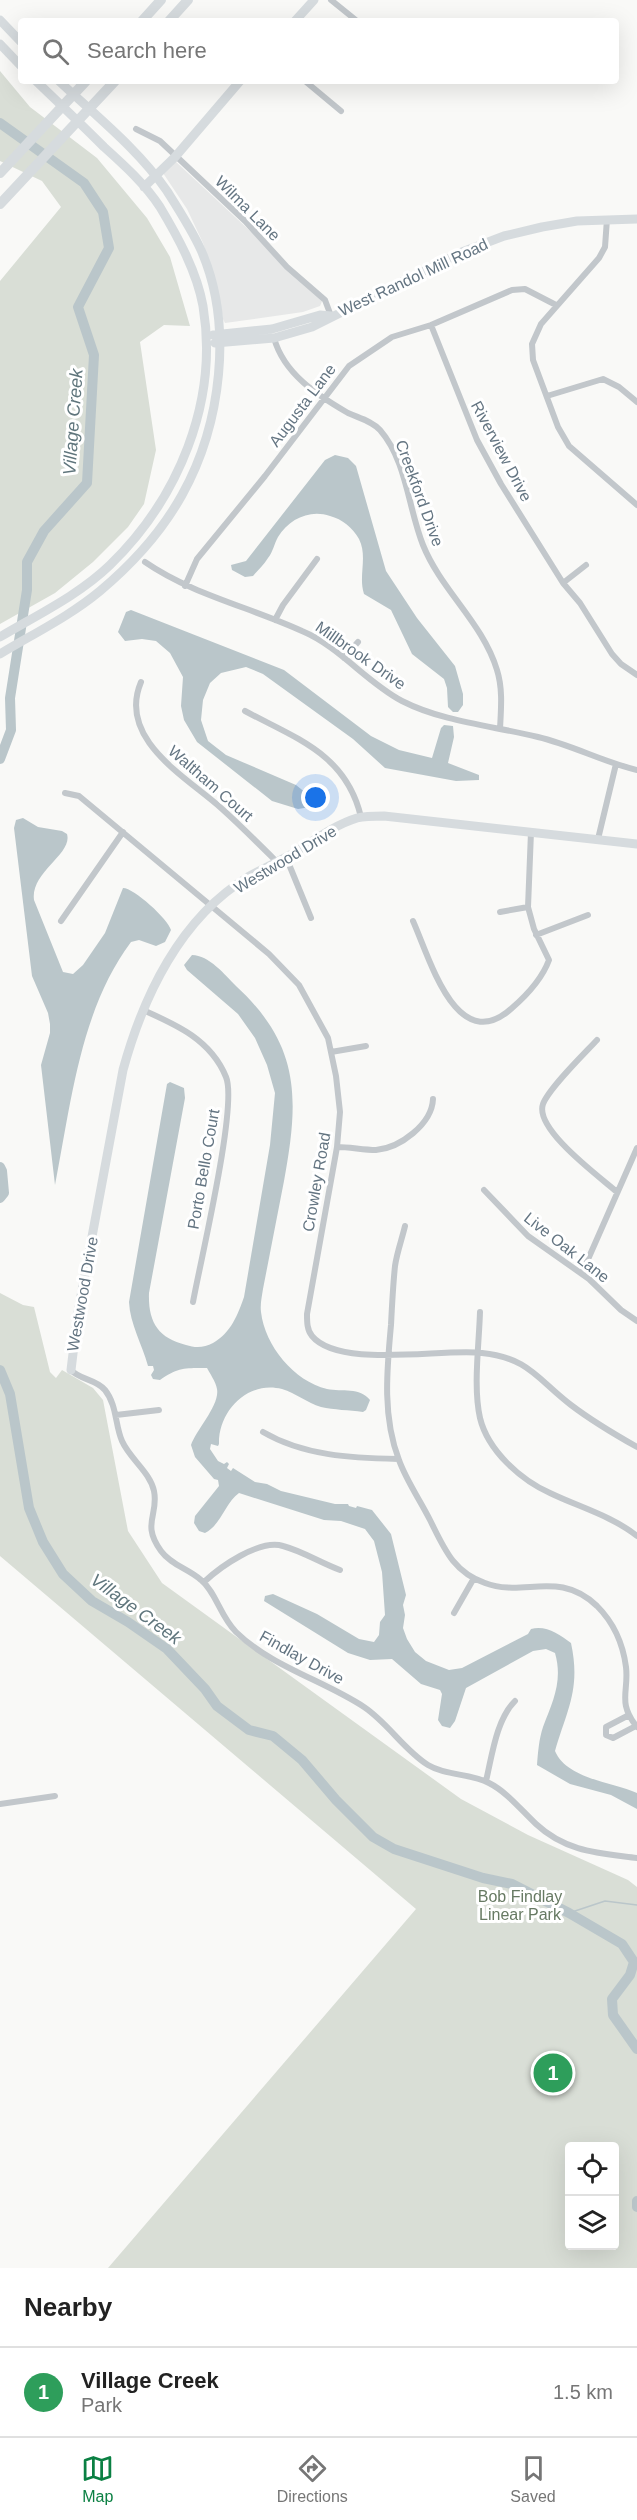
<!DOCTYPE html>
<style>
:root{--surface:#fff;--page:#f2f2f2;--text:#222;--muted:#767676;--line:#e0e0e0;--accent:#0b8043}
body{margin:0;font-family:Helvetica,sans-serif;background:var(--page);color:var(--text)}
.controls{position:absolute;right:18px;bottom:18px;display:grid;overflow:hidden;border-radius:6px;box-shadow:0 6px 24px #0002}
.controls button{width:54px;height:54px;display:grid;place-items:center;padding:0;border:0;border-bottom:2px solid var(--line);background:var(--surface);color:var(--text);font:30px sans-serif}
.you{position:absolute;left:316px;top:798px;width:21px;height:21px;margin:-15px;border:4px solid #fff;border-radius:50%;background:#1a73e8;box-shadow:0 0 0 9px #1a73e833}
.badge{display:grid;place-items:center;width:39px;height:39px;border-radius:50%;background:var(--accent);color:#fff;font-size:20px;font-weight:700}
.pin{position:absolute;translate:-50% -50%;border:3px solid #fff;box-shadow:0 2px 6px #0006}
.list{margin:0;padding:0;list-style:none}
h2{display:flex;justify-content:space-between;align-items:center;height:78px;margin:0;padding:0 24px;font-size:26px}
h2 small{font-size:20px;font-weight:400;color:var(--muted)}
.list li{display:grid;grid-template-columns:39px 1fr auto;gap:18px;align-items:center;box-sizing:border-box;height:90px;padding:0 24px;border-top:2px solid var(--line)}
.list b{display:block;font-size:22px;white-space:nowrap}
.list p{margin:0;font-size:20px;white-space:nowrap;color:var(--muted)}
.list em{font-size:20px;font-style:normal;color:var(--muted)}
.icon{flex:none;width:33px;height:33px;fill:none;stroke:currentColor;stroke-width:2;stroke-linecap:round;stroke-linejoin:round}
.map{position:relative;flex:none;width:637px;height:2268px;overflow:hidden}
.search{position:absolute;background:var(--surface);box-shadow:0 6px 24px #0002;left:18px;right:18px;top:18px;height:66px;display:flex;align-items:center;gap:15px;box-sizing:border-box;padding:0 21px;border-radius:6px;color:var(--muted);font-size:22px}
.sheet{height:168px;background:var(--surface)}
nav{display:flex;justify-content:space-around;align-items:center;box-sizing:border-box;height:84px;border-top:2px solid var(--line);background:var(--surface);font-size:16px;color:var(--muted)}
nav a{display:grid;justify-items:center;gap:3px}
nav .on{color:var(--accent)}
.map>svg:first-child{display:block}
.built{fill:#e7e8e8}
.green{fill:#d9ded6;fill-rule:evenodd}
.water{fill:#bac6ca}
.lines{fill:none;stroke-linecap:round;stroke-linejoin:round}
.stream{stroke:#bac6ca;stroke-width:1.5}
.river{stroke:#bac6ca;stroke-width:10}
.street{stroke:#c2c7cb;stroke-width:6}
.secondary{stroke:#d6dbde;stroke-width:9}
.highway{stroke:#d6dbde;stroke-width:10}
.labels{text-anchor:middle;stroke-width:6;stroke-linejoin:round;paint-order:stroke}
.street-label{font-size:16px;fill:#647582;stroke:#fff}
.park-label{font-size:16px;fill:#677a63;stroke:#fff}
.water-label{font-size:18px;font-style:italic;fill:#5f757c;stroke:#fff}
</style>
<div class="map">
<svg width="637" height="2268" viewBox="0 0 637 2268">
<rect width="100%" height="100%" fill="#f9f9f7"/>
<!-- built -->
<path class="built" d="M174,160l149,139 -3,7 -17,6 -78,11 -2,-4 -6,-34 -14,-42 -16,-34 -24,-36z"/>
<!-- green -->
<path class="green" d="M0,71l30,36 67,51 50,60 23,39 20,69 -26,-1 -24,17 16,108 -12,54 -16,23 -35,35 -38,31 -55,31v-343l61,-74 -19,-26 -42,-20z
M0,1293l23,12 11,2 16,65 6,6 6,-8 31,18 10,12 25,131 34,52 299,216 67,36 100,45 9,7v381h-529l308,-359 -416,-353zM570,2146h44v100h-44z"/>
<!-- water -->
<path class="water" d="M335,455l13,3 8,8 30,105 31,47 38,48 8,28v11l-5,7h-5l-5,-5 -1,-19 -3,-9 -32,-25 -21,-44 -27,-16c-6,-18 4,-37 -5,-55 -6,-11 -17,-20 -29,-23 -20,-7 -41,3 -52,21 -4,7 -5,15 -10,21 -4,7 -10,12 -15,18l-8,1 -13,-7 -1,-5 15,-4 79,-101z
M131,610l153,60 87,66 28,14 33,8 9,-30 3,-3 9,1 1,11 -6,26 31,12v5l-23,1 -71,-13 -32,-29 -90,-65 -17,-7 -25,6 -11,10 -7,17 -2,20 7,21 18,14 70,30 21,17v4l-19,3 -26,-8 -75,-59 -13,-22 -3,-14 2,-29 -13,-24 -14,-12 -14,-2 -17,2 -7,-9 8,-20z
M23,818l15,9 24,4 5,3c6,20 -37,38 -33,66l29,72 10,2 10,-9 22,-32 18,-45c11,0 45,31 48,42l-6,12 -9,4 -17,-6 -8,2c-51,68 -60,162 -76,243l-14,-120 9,-32v-9l-2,-11 -16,-37 -18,-148 2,-8z
M192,955c17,0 33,20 44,31 65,60 63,113 48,195 -7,36 -14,72 -21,108 -1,7 -3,15 -2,23 4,34 33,69 66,77 15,3 33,-2 43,11l-4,10 -3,2c-14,-2 -29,-2 -42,-5 -14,-4 -25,-14 -39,-18 -35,-9 -64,23 -63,55l-1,2 -7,-2 -1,5 8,12 6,3 3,-2 2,2 -2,4 4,3 2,-3 22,14 12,2 14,7 54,13h13l1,2 7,2 1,-2 15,4 19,24 15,61 -3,10 2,10 -2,13 4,11 8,13 11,9 23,9 13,-2 66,-34 3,-5c15,-4 28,5 40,14 10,46 -4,67 -16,108 12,28 57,31 82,42v16l-26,-14 -41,-11 -33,-19c1,-13 2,-26 6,-38 10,-26 20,-46 12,-74l-9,-4 -13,2 -67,37 -11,33 -5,7 -8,-2 -4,-6 4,-26 -2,-4 -19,-6 -29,-25 -22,1 -22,-7 -84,-52 1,-5 8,-2 44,20 42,25 15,3 5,-7 1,-13 5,-7 -3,-43 -8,-31 -9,-12 -24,-8 -17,-1 -85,-27c-14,10 -18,32 -34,40l-6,-2 -5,-8 1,-7 24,-30 -1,-6 -4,-1 -19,-22 -4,-12c5,-15 29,-40 26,-56 -1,-7 -8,-17 -10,-21 -21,0 -29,-1 -47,12l-7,-1 -2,-4 3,-5 -1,-4h-5c-6,-22 -18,-42 -19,-64l38,-218 3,-2 14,6 1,10 -36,195c-1,29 9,45 37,52 9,3 18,3 27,-2 18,-10 25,-29 31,-46l26,-152 5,-52 -8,-28 -12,-27 -17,-24 -51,-44 -3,-5z"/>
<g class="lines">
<!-- stream -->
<path class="stream" d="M569,1913l36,-12 32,4"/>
<!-- river -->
<path class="river" d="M0,123l84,60 19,29 6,36 -31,59 16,48 -7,128 -43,48 -17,31v28l-17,108 1,32 -11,29
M0,1167l2,4 2,22 -4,5
M0,1370l10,24 19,114 14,34 20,32 29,27 36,21 39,27 38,40 12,17 32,24 24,6 29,24 34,40 37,37 21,12 89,29 29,6 57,29 53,31 12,18 -4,13 -18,24 1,16 24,34
M637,2201v6"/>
<!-- street -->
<path class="street" d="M331,0l26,21
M305,81l36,30
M136,129l24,12 85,80 42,46 38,33 6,16
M607,219l-2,28 -6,11 -58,66 -9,20 1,16 25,67 11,19 68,59
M431,325l46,115 24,44 62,99 17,20 32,51 9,10 16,11
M274,338c10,36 43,57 74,75 11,5 24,8 32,17 27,31 28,78 43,115 18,45 60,78 74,125 6,19 4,39 3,59
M547,396l56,-17 16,8 18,15
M145,562c48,33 105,45 157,69 38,16 64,51 100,70 41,21 92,25 136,36 34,8 65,25 99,33
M563,583l23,-18
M185,586l12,-27 68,-83 84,-110 43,-29 39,-12 81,-35 13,-1 31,16
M275,620l8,-15 34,-46
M344,658l14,-16
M141,682c-24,57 44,94 80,126 19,17 38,36 56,54
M245,711c52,28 101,43 116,106
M65,793l14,3 190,158 30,31 29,53 8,38 4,36 -3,35 -30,167c0,8 0,16 5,22 27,33 131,12 170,17 47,5 55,26 89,52 21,16 43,29 66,42
M598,839l18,-75
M286,857l25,61
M500,912l28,-5
M61,921l62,-89
M413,921c17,38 44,137 99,87 15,-13 30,-29 37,-48l-15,-31 -6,-22 3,-75
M536,935l52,-20
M143,1010c34,15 68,30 83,67 12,28 -26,186 -33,225
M597,1040c-12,13 -48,48 -54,64 -9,25 57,73 74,88
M331,1052l35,-6
M337,1147c13,0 26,3 39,3 24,-2 56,-26 57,-51
M484,1190l44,46 61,43 32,31 16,11
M405,1226c-3,13 -8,26 -10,40 -2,19 -3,39 -4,59 -4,44 -9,91 8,135 7,20 21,40 31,60 14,28 23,52 55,63 39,15 73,-14 112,23 16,16 26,38 29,61 3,25 -9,35 11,60
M582,1273l55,-125
M480,1312c-1,33 -7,75 0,106 8,33 41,62 70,75 29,14 62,23 87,43
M71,1370c9,10 25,9 34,20 12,15 10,35 17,51 8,18 28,31 32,50 5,24 -13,33 7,60 10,14 28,18 40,29 15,12 19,36 35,52 36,35 87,48 128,75 24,16 40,43 64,58 18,11 42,8 61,18 18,9 32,27 47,41 30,28 63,29 101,34
M116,1415l43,-5
M263,1432c41,24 89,26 135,27
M204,1582c16,-15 55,-43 79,-36 19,5 38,17 57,24
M454,1613l20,-35
M629,1715l-23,12v8l7,3 23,-12
M486,1781c6,-25 10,-61 29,-80
M0,1804l55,-8"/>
<!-- secondary -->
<path class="secondary" d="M0,20l21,22
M295,21l19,-21
M0,44l21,22
M144,187l31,-30 65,-76
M213,335l59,-6 48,-14 11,1
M215,343l59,-5 38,-11 150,-75 42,-16 38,-9 35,-6 60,-2
M0,637c37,-22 79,-42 110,-72 68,-66 109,-163 93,-259 -6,-34 -25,-69 -43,-99 -15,-23 -36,-42 -56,-60 -22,-22 -45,-44 -68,-66
M0,654c33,-20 70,-38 100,-63 31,-26 62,-60 82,-96 39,-70 52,-170 19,-245 -9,-20 -22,-40 -34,-59 -29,-42 -71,-75 -108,-110
M71,1370l7,-58 45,-242c20,-73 57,-152 125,-193 14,-8 30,-15 44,-23 20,-12 42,-29 65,-36 8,-2 18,-2 27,-2l253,28"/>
<!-- highway -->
<path class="highway" d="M142,21l19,-21
M169,21l19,-21
M0,173l86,-92
M0,204l115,-123"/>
</g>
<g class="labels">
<!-- street labels -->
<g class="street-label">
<text transform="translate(248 208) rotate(45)" y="6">Wilma Lane</text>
<text transform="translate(413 277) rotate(-25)" y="6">West Randol Mill Road</text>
<text transform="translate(302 405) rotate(-53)" y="6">Augusta Lane</text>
<text transform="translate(502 451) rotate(62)" y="6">Riverview Drive</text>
<text transform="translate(420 493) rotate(70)" y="6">Creekford Drive</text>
<text transform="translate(361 655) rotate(35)" y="6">Millbrook Drive</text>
<text transform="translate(211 783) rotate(41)" y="6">Waltham Court</text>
<text transform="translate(285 859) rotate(-31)" y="6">Westwood Drive</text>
<text transform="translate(203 1169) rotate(-80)" y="6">Porto Bello Court</text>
<text transform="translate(316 1182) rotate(-80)" y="6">Crowley Road</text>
<text transform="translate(567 1247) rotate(38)" y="6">Live Oak Lane</text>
<text transform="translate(82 1294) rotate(-80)" y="6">Westwood Drive</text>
<text transform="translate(302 1657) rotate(29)" y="6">Findlay Drive</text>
</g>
<!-- park labels -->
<g class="park-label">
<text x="520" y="1902">Bob Findlay<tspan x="520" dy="18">Linear Park</tspan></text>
</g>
<!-- water labels -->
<g class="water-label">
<text transform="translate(73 422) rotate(-86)" y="6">Village Creek</text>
<text transform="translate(136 1609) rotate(36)" y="6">Village Creek</text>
</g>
</g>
</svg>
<div class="controls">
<button><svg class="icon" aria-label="locate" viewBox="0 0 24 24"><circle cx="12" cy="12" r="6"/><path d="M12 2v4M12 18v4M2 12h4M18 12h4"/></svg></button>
<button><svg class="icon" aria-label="layers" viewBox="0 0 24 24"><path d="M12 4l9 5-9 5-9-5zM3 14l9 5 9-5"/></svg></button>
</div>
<div class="you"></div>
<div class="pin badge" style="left:553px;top:2073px;background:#2e9e5b">1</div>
<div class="search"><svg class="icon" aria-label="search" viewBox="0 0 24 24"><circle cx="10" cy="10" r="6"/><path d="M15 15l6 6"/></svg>Search here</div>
</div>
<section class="sheet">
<h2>Nearby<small></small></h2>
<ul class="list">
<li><span class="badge" style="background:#2e9e5b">1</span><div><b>Village Creek</b><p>Park</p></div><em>1.5 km</em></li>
</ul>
</section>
<nav>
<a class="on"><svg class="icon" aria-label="map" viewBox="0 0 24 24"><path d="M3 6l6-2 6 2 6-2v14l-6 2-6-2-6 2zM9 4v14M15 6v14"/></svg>Map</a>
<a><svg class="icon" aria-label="directions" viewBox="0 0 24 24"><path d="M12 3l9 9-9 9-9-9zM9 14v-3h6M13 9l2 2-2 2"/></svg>Directions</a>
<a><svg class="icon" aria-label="saved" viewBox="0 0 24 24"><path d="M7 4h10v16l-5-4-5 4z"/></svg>Saved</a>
</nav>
